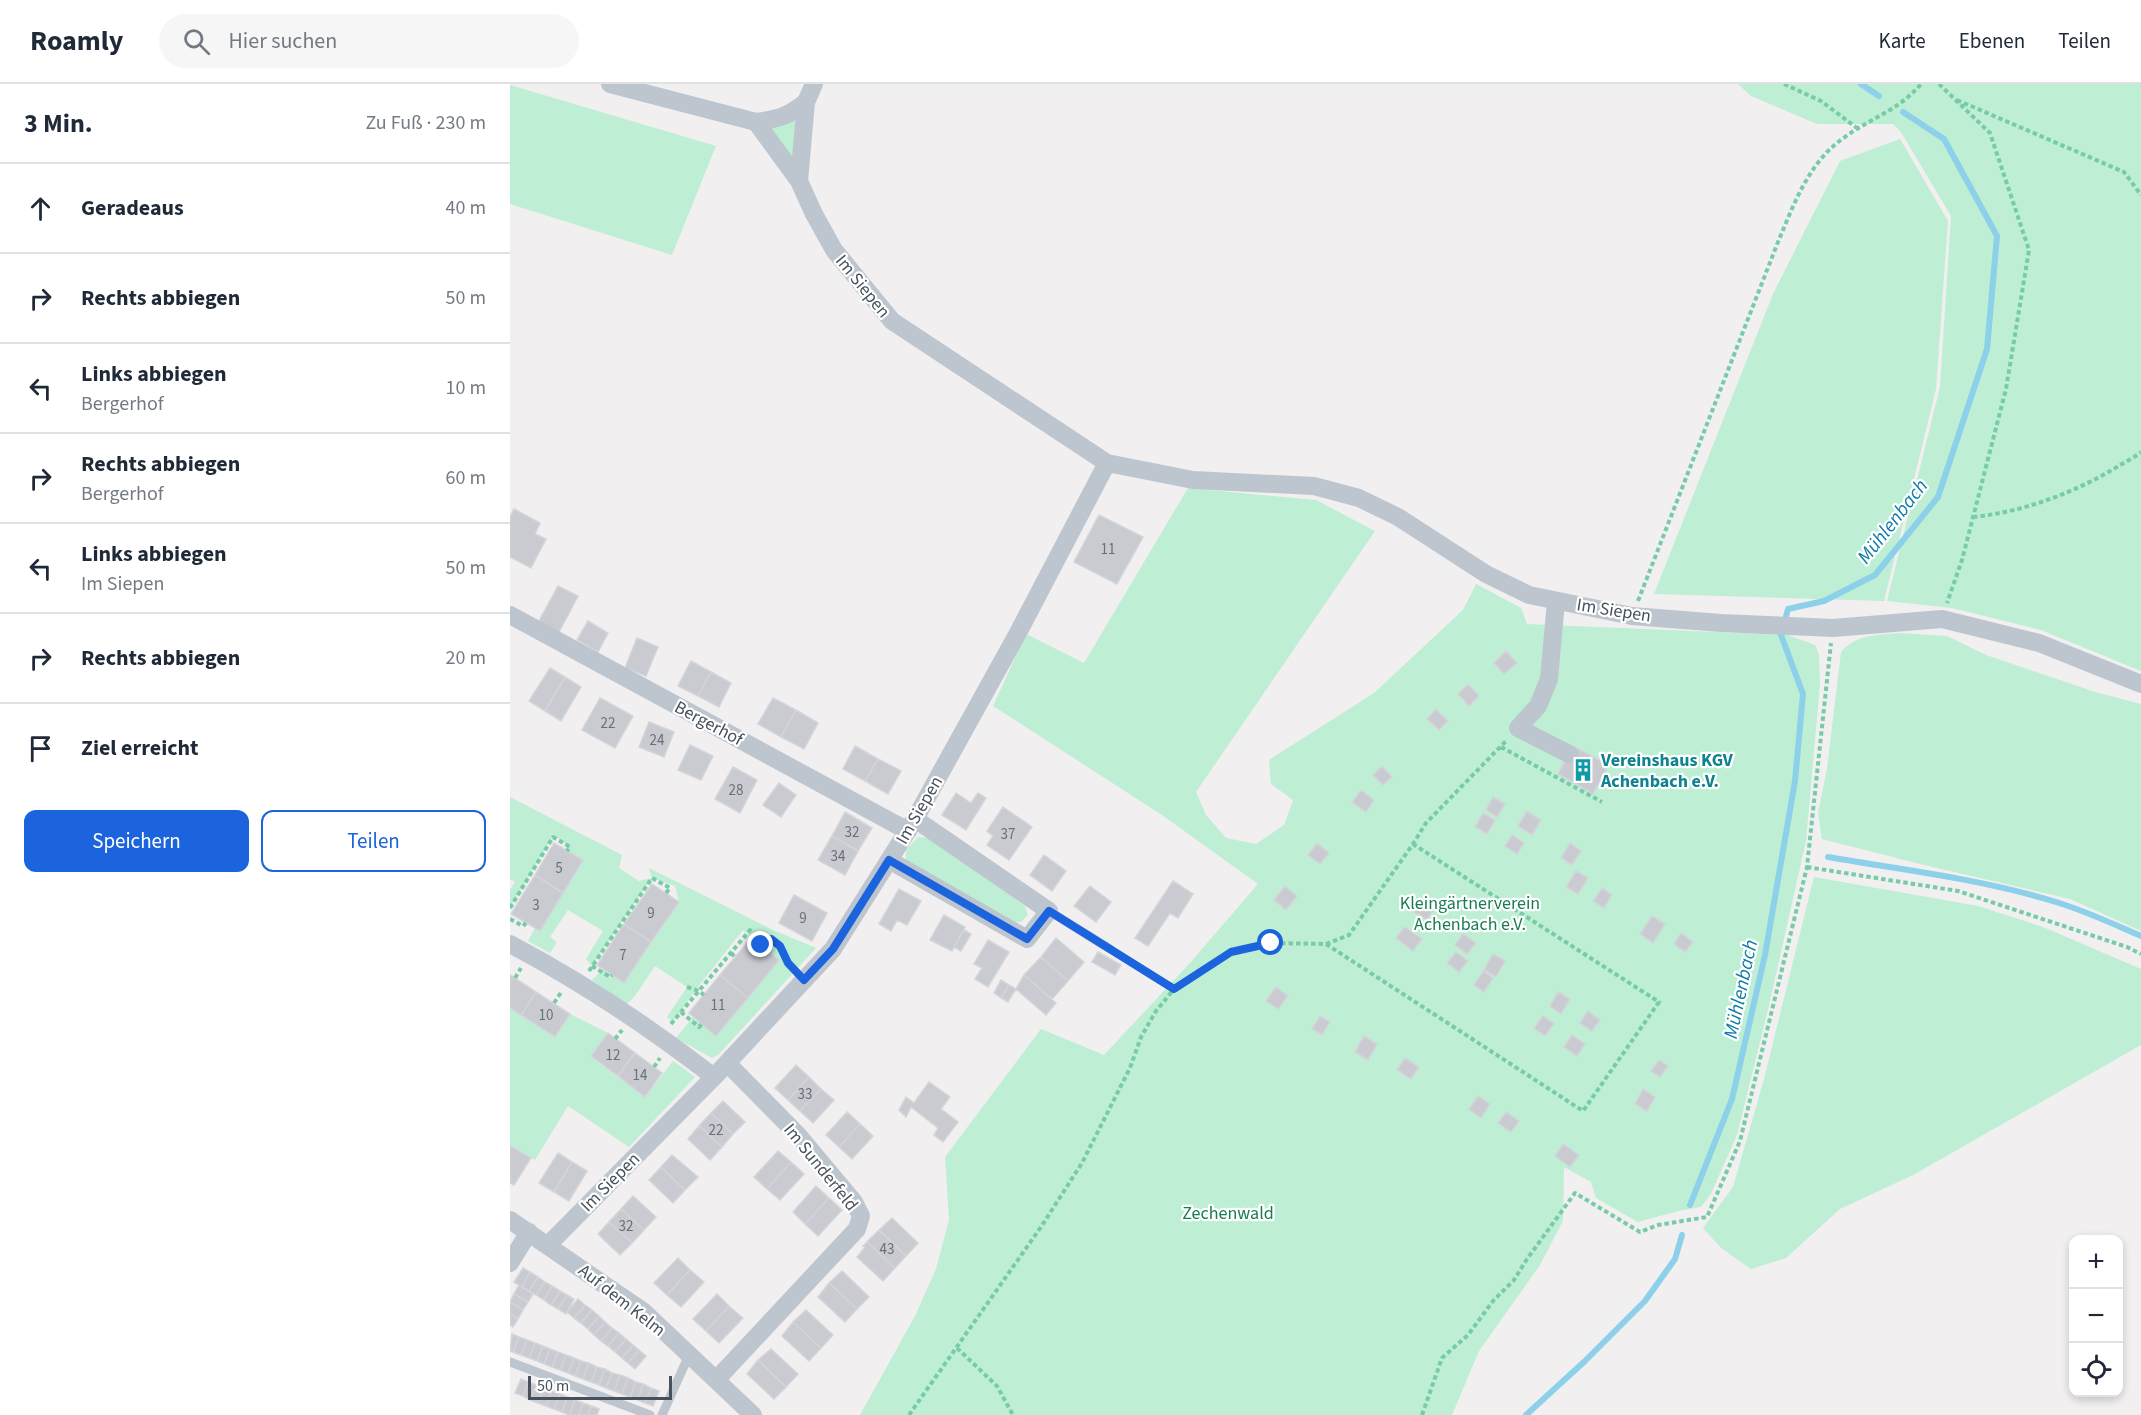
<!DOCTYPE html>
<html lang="de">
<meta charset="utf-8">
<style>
:root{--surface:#fff;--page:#f6f6f7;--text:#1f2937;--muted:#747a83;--line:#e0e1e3;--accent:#1c63de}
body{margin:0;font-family:"Source Sans 3",sans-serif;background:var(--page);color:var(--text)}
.controls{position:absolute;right:18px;bottom:18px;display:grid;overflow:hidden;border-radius:12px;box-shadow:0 3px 9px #0003}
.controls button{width:54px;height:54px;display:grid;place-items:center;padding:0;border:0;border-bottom:2px solid var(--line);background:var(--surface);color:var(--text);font:30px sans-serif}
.scale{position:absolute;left:18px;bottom:15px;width:144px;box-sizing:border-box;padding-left:6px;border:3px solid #47515c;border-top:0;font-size:16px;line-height:21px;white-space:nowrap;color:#47515c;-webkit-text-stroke:4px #fff;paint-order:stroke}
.stop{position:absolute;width:18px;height:18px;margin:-14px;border:4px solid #1c63de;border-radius:50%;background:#fff}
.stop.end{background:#1c63de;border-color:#fff;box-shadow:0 2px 6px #0008}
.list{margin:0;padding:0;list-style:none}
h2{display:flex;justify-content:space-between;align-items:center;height:78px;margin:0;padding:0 24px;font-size:26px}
h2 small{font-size:20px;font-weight:400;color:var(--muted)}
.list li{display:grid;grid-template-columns:39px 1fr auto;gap:18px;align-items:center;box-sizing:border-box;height:90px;padding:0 24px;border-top:2px solid var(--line)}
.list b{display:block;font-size:22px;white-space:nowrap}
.list p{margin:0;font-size:20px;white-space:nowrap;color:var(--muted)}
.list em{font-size:20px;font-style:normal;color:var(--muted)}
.actions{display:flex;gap:12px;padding:18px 24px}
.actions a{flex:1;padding:14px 0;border:2px solid var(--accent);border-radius:12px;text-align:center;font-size:21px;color:var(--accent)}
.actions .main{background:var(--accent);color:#fff}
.icon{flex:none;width:33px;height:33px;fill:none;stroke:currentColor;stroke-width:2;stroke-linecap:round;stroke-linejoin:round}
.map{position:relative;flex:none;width:1631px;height:1331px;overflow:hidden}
header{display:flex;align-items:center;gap:36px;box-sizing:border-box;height:84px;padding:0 30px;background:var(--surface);border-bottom:2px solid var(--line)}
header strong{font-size:28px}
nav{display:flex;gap:33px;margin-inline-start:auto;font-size:21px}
.search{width:420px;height:54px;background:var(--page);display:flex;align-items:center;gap:15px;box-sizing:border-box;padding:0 21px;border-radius:33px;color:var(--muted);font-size:22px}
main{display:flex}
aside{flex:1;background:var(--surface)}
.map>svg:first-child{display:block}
.green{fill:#beeed4}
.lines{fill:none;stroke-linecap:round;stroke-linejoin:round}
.stream{stroke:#8cd0ea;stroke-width:6}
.building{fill:#c9cbd1;stroke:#d3d5da;stroke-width:1.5}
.path{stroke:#77cca8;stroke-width:4;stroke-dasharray:4.5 3;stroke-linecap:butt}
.lane{stroke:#bdc5ce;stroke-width:9}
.street{stroke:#bdc5ce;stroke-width:18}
.route{stroke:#1c63de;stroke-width:8}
.labels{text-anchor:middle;stroke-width:4.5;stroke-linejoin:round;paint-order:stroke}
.number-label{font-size:15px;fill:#687079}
.street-label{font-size:18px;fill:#47515c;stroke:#fff}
.culture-label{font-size:18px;font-weight:bold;fill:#0d838f;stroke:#fff;text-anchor:start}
.park-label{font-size:18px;fill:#197d52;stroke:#fff}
.water-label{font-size:20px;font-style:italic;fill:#0f7ca8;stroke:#fff}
</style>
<header>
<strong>Roamly</strong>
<div class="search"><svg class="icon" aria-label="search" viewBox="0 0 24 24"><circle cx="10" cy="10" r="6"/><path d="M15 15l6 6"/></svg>Hier suchen</div>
<nav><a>Karte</a><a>Ebenen</a><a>Teilen</a></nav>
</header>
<main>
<aside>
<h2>3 Min.<small>Zu Fuß · 230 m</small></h2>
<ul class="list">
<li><svg class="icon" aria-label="ahead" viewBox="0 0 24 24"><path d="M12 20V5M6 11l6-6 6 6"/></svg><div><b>Geradeaus</b></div><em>40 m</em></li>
<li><svg class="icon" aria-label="right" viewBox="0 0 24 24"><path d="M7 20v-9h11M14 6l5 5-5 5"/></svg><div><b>Rechts abbiegen</b></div><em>50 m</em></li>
<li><svg class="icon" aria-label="left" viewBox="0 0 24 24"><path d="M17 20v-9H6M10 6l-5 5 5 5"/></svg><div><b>Links abbiegen</b><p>Bergerhof</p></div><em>10 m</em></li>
<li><svg class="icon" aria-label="right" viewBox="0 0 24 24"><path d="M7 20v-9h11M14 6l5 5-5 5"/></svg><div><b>Rechts abbiegen</b><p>Bergerhof</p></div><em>60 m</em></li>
<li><svg class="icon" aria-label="left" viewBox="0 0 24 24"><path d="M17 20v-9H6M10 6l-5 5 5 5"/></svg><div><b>Links abbiegen</b><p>Im Siepen</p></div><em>50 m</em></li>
<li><svg class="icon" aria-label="right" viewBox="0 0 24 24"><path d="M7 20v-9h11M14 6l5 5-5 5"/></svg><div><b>Rechts abbiegen</b></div><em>20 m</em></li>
<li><svg class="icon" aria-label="arrive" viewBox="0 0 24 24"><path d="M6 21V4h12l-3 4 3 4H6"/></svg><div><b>Ziel erreicht</b></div></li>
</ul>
<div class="actions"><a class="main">Speichern</a><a>Teilen</a></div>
</aside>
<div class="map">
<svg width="1631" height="1331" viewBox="0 0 1631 1331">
<rect width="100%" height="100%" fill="#f1efef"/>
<!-- green -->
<path class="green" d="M1228,0h403v587l-100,-41 -89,-22 -65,-7 53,-214 11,-171 -50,-84 -8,-8h-76l-66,-28z
M0,1l206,61 -44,109 -162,-51z
M287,27l2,70 -43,-59z
M1390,55l48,82 -12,168 -52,212 -230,-7 119,-300 67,-133z
M678,404l128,12 59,31 -179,261 10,23 20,23 30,6 28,-19 9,-25 -22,-16 -2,-24 105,-67 89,-83 13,-26 45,24 6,16 261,11 27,10 4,10 1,29 -14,157 -39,173 -30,121 -26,59 -10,13 -23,4 -40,11 -42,-24 -5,-16 -27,-15 -1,54 -23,44 -61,86 -27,64h-592l55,-99 21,-47 13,-49 -4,-63 96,-128 63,26 85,-91 69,-80 -96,-69 -169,-109 33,-72 58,29z
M1390,549l47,3 39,19 109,37 46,12v227l-71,-32 -150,-35 -98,-25 -4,-26 9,-44 14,-117c16,-18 36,-17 59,-19z
M0,713l112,58 -3,13 20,13 13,-3 -3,-10 124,62 43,18 -97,106 -7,4 -36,-20 17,-21 23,18 63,-75 -36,-30 -46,58 -24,34 -6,-5 20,-30 -32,-21 -20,30 -9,9 -34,-25 11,-11 21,13 55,-80 -4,-16 -23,-8 -60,88 -6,-7 17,-28 -35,-21 -18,27 7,5 -7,11 -22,-12 7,-13 5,2 43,-70 -16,-9 2,-4 -18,-14 2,4 -43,71v-18l5,-8 -5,-3z
M408,753l10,1 97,68 3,9 -7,7h-8l-107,-62v-10z
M1304,793l164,29 65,21 98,42v76l-228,130 -73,34 -54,49 -35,11 -30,-21 -18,-20 30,-41 31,-108z
M0,924l45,29 15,-23 38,19 -17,24 54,40 28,-36 22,16 -66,70 -61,-41 -33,54 -25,-14z"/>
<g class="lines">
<!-- stream -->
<path class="stream" d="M1351,0l18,12
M1318,773c76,13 154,22 228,45 30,9 57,22 85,34
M1180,1121l42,-106 33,-144 30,-174 8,-87 -22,-59 7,-26 36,-8 51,-26 63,-78 49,-148 10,-113 -53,-97 -41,-27
M1016,1331l59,-54 60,-60 30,-42 7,-24"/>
</g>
<!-- building -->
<path class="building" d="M4,425l26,14 -5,11 11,5 -15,29 -21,-11v-40z
M589,431l44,22 -26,47 -43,-22z
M48,502l20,10 -20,38 -20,-11z
M78,537l20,12 -10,19 -21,-12z
M127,554l21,9 -12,29 -21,-8z
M996,567l11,12 -13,11 -10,-11z
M181,577l20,11 -13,24 -20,-10z
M40,584l15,9 -20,34 -16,-10z
M201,588l20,11 -12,24 -21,-11z
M55,593l16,10 -20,34 -16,-10z
M958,600l11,12 -10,10 -11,-12z
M90,614l33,18 -18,32 -33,-18z
M263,614l23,12 -15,27 -23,-13z
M926,625l12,12 -9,9 -12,-11z
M286,626l22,13 -14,26 -23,-12z
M139,638l25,10 -10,25 -25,-10z
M180,661l23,11 -12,24 -23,-10z
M345,662l23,13 -13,22 -22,-12z
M1063,662l36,19 -16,29 -35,-20z
M368,675l23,12 -13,23 -23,-13z
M872,682l10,11 -9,8 -10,-10z
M223,683l24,13 -17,33 -25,-14z
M269,699l17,12 -15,22 -18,-12z
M851,706l13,10 -8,12 -14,-10z
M446,709l15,10 7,-10 8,5 -20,32 -24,-15z
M983,713l12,7 -8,13 -11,-7z
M493,723l29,20 -23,33 -22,-15 6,-9 -6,-5z
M1017,727l14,9 -9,15 -14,-9z
M335,728l27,16 -14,23 -26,-15z
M973,729l12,7 -8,14 -12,-7z
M1002,751l12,8 -7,11 -12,-8z
M322,752l26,15 -13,24 -27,-15z
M44,759l29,17 -20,33 -28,-18z
M807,759l12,10 -9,11 -12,-9z
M1060,759l11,8 -9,14 -11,-7z
M534,771l22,16 -14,20 -22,-16z
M1066,787l12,7 -10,16 -12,-7z
M25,791l28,18 -23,38 -29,-17z
M663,797l20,13 -15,24 -8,-5 -22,33 -13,-8z
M142,800l27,18 -28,40 -27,-18z
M580,802l21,16 -15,20 -22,-16z
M775,802l12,10 -11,14 -12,-10z
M1092,804l10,7 -8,13 -11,-7z
M389,805l22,12 -14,24 -10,-5 -6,11 -12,-7z
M284,811l33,18 -15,28 -33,-18z
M908,814l16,11 -7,11 -16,-10z
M434,831l21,12 -13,24 -22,-11z
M1142,832l13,8 -12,19 -13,-9z
M114,840l27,18 -27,41 -27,-18z
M895,843l17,12 -9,12 -17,-13z
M454,846l7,4 -10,17 -7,-4z
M1171,849l12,9 -8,10 -11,-8z
M953,850l13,9 -9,11 -12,-9z
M242,853l27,23 -31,38 -28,-23z
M546,854l28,24 -16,19 -27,-24z
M478,856l21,12 -21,35 -13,-8 7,-11 -8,-4z
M588,868l23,13 -6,10 -23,-13z
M946,868l12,9 -9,11 -12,-9z
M983,870l12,7 -9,16 -12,-7z
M531,873l27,24 -16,18 -28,-24z
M973,887l10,7 -9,14 -10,-7z
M0,891l26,17 -15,23 -11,-7z
M210,891l28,23 -32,38 -27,-23z
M514,891l32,28 -10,12 -30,-26z
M491,896l8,5 -8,13 -7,-5z
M499,901l7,4 -8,13 -7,-4z
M766,903l12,9 -10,13 -12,-8z
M26,908l34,22 -15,23 -34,-22z
M1048,908l12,7 -9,15 -11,-8z
M1078,927l12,9 -8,11 -12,-8z
M810,932l10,6 -8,13 -10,-6z
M1033,932l11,8 -9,12 -11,-8z
M98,949l27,20 -17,23 -27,-20z
M1062,951l13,9 -8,12 -13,-9z
M854,952l13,8 -9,16 -13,-8z
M125,969l27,20 -17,24 -27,-21z
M895,974l14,9 -8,12 -14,-9z
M1149,976l9,6 -8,11 -9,-6z
M286,981l13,12 -21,23 -13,-12z
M299,993l12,12 -21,22 -12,-11z
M419,998l21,15 -9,12 17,13 -15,20 -9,-7 4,-7 -27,-21 -5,10 -7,-7 7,-13 8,6z
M311,1005l13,11 -21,23 -13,-12z
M1133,1005l12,8 -8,14 -12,-7z
M968,1012l12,8 -9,14 -12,-9z
M213,1017l22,21 -12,12 -22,-21z
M337,1028l13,12 -21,23 -13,-12z
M996,1028l13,9 -8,11 -13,-9z
M201,1029l22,21 -11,13 -23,-21z
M350,1040l13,12 -21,23 -13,-12z
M189,1042l23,21 -12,13 -22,-21z
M1053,1060l16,11 -9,12 -15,-11z
M0,1062l21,12 -17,27 -4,-2z
M268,1067l13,11 -24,27 -13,-12z
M48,1069l14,9 -18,30 -15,-9z
M162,1071l26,22 -13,13 -24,-23z
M62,1078l15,9 -18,30 -15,-9z
M281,1078l13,12 -24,26 -13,-11z
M151,1083l24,23 -12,13 -24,-23z
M306,1102l13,12 -24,26 -12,-12z
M123,1112l23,21 -12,13 -23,-21z
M319,1114l13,12 -24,26 -13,-12z
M111,1125l23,21 -12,13 -23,-21z
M382,1134l26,25 -12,13 -27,-26z
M99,1138l23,21 -12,12 -22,-21z
M369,1146l27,26 -11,12 -28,-26z
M357,1158l28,26 -12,13 -26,-24 8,-10 -2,-1z
M168,1174l12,12 -23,25 -13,-12z
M13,1184l7,4 -8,15 -8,-5z
M180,1186l14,12 -23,25 -14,-12z
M332,1187l27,26 -12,12 -28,-26z
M20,1188l8,5 -9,14 -7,-4z
M28,1193l7,5 -9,13 -7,-4z
M35,1198l7,4 -8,14 -8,-5z
M319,1199l28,26 -12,13 -27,-25z
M9,1201l14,9 -5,8 -14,-8z
M42,1202l8,5 -9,14 -7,-5z
M50,1207l7,4 -9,14 -7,-4z
M4,1210l14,8 -5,8 -13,-8z
M207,1210l12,12 -23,25 -13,-12z
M57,1211l7,4 -8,15 -8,-5z
M68,1215l7,6 -11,13 -7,-6z
M0,1218l13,8 -5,9 -8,-5z
M75,1221l7,5 -11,13 -7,-5z
M219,1222l14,12 -24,25 -13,-12z
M82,1226l7,6 -11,13 -7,-6z
M296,1226l27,25 -12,13 -28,-26z
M0,1230l8,5 -5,8 -3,-2z
M89,1232l6,6 -11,13 -6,-6z
M95,1238l7,6 -11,13 -7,-6z
M283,1238l28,26 -12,13 -27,-25z
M102,1244l7,5 -11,13 -7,-5z
M109,1249l7,6 -11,13 -7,-6z
M2,1250l7,3 -6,15 -3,-1z
M9,1253l8,3 -6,15 -8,-3z
M116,1255l7,6 -11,13 -7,-6z
M17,1256l8,3 -6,15 -8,-3z
M25,1259l8,3 -6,15 -8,-3z
M123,1261l6,5 -11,13 -6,-5z
M33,1262l7,3 -6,15 -7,-3z
M40,1265l8,3 -6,15 -8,-3z
M261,1265l27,25 -12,13 -28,-27z
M129,1266l7,6 -11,13 -7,-6z
M48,1268l8,3 -6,15 -8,-3z
M56,1271l8,3 -6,15 -8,-3z
M64,1274l7,3 -6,15 -7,-3z
M248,1276l28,27 -12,12 -27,-25z
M71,1277l8,2 -6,16 -8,-3z
M79,1279l8,4 -6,15 -8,-3z
M87,1283l8,2 -6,16 -8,-3z
M95,1285l7,4 -6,15 -7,-3z
M102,1289l8,2 -6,16 -8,-3z
M110,1291l8,3 -6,16 -8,-3z
M118,1294l8,4 -6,15 -8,-3z
M11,1295l7,3 -5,14 -8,-3z
M18,1298l8,3 -6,15 -7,-4z
M126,1298l7,2 -5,16 -8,-3z
M133,1300l8,4 -6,15 -7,-3z
M26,1301l8,3 -6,15 -8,-3z
M34,1304l8,3 -6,15 -8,-3z
M141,1304l8,3 -6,15 -8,-3z
M42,1307l8,3 -6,15 -8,-3z
M50,1310l7,3 -5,15 -8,-3z
M57,1313l8,3 -6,15 -7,-3z
M65,1316l8,3 -4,12h-10z
M73,1319l8,3 -3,9h-9z
M81,1322l8,3 -2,6h-9z"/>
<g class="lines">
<!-- path -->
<path class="path" d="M1274,0l37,17 36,27
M1429,0l51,49 39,117 -23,139 -44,171 -15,43
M1447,16l167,72 17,23
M1463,433c50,-5 101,-24 144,-50 8,-5 17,-9 24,-15
M1128,517l140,-359c16,-38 31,-81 67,-105 27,-20 53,-26 76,-53
M991,663l101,55
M1297,783l151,24 169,56 14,7
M0,824l43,-71 17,10 -3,4
M0,835l13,7 3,-3
M816,860l23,-9 64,-91 13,-21 80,-82
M251,861l3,-4 7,-2c10,9 13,20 22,29
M221,869l4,4
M611,872l53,33
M82,882l18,11 2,-2
M79,887l63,-93 18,10 -4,5
M5,894l6,-10
M177,903l12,4 5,4
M44,919l8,-12
M171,928l18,15 3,-3
M161,940l79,-94 14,11
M105,955l7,-9
M144,983l6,-9
M447,1264l40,38 16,29
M399,1331l132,-188 41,-64 48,-95 11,-31 15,-26 18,-22 57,-37 40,-9 55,1 257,167 76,-109 -246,-158
M912,1331l20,-57 26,-23 25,-34 21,-21 13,-21 48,-66 65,39 18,-7 49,-8 33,-76 67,-274 24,-224"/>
<!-- lane -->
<path class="lane" d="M539,827l61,38
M0,1278l140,53
M152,1331l27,-60"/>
<!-- street -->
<path class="street" d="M100,0l146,38c22,-3 33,-6 50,-20
M246,38l43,59 15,33 20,36 58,71 215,142 86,17 121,6 45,12 39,19 88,57 43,21 103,21 89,7 112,5 109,-9 97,24 102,41
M289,97l7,-79 8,-18
M1046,517l-7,78 -11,27 -20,22 51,26
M0,531l398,216
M379,776l138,79 22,-28 -134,-92
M0,860c74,39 138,82 204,133
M0,1136l134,92 109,103
M38,1161l166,-168 119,-128 82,-130 104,-188 88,-168
M0,1179l19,-31
M206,1296l141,-151 4,-13 -7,-14 -56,-67 -71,-72"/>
</g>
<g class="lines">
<!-- route -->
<path class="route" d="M251,861l3,-4 7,-2 9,7 8,17 16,17 29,-31 56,-89 138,79 22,-28 125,78 57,-37 40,-9"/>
</g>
<!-- icons -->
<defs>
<g id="building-bare" transform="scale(1.8)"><path d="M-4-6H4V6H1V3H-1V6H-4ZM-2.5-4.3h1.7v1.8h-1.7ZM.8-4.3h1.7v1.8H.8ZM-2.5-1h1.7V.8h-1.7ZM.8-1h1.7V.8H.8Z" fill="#0f9aa8" stroke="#fff" stroke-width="2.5" paint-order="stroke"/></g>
</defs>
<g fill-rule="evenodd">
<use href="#building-bare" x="1073" y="686"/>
</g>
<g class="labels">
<!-- number labels -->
<g class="number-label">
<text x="598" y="470">11</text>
<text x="98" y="644">22</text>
<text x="147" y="661">24</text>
<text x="226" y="711">28</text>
<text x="342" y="753">32</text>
<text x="498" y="755">37</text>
<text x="328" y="777">34</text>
<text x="49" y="789">5</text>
<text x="26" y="826">3</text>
<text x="141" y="834">9</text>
<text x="293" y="839">9</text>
<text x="113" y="876">7</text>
<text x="208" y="926">11</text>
<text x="36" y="936">10</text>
<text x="103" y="976">12</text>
<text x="130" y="996">14</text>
<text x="295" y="1015">33</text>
<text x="206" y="1051">22</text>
<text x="116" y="1147">32</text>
<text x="377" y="1170">43</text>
</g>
<!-- street labels -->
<g class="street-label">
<text transform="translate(353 202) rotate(51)" y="6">Im Siepen</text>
<text transform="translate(1104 526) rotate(9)" y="6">Im Siepen</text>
<text transform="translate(199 639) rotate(28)" y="6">Bergerhof</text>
<text transform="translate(409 726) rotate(-60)" y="6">Im Siepen</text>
<text transform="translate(311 1083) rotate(51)" y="6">Im Sunderfeld</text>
<text transform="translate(100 1098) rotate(-45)" y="6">Im Siepen</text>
<text transform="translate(112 1216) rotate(38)" y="6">Auf dem Kelm</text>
</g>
<!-- culture labels -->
<g class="culture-label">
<text x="1091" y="682">Vereinshaus KGV<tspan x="1091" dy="21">Achenbach e.V.</tspan></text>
</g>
<!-- park labels -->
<g class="park-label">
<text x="960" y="825">Kleingärtnerverein<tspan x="960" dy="21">Achenbach e.V.</tspan></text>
<text x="718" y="1135">Zechenwald</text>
</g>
<!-- water labels -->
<g class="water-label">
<text transform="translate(1382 437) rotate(-52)" y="7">Mühlenbach</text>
<text transform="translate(1230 905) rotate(-78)" y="7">Mühlenbach</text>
</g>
</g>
</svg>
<div class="controls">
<button>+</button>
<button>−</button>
<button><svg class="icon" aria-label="locate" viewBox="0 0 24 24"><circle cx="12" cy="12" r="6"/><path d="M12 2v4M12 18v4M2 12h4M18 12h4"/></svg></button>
</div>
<div class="scale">50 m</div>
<div class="stop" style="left:761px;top:859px"></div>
<div class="stop end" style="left:251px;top:861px"></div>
</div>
</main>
